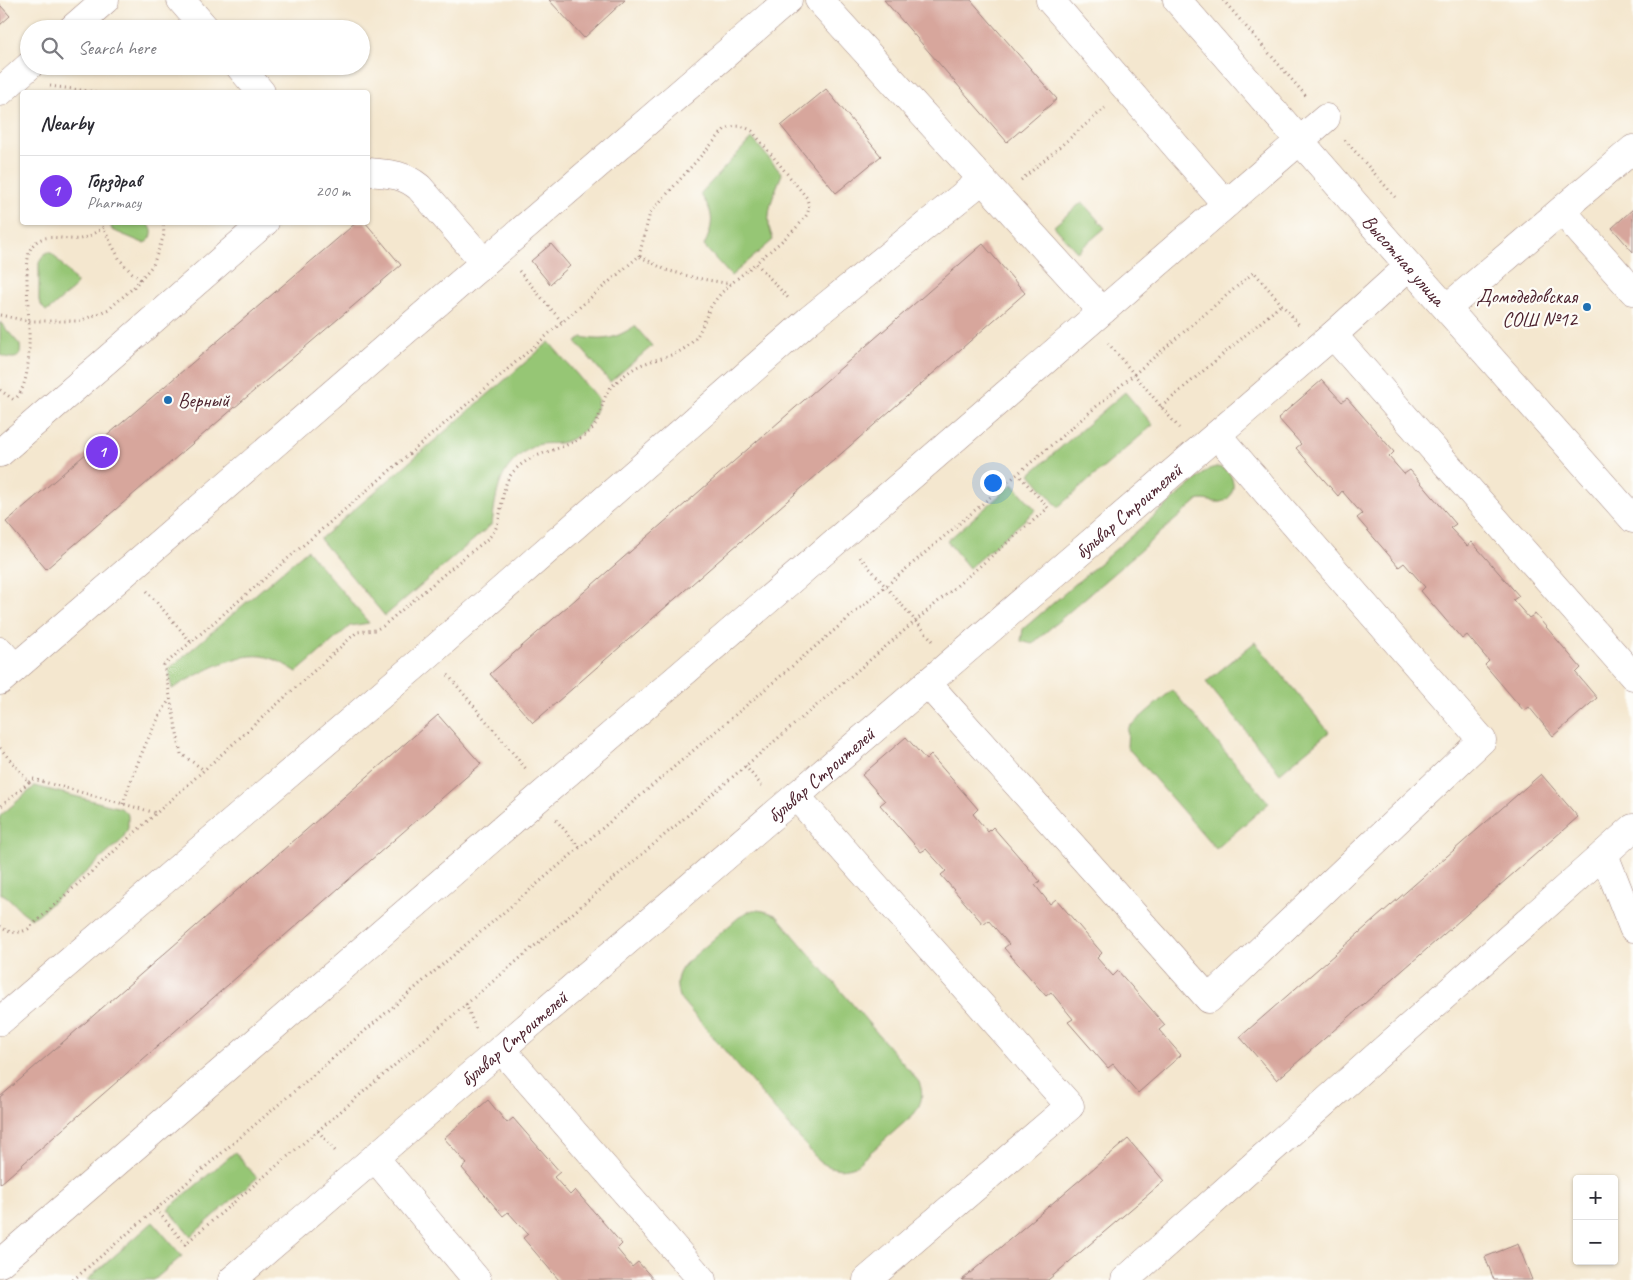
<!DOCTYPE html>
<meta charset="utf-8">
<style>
:root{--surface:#fff;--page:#f7f7f7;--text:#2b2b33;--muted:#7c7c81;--line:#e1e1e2;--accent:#7c3aed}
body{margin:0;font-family:Caveat,sans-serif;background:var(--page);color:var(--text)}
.controls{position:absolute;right:15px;bottom:15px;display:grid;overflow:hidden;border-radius:5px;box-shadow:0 1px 4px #0004}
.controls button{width:45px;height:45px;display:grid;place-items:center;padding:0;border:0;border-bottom:1px solid var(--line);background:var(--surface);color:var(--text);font:25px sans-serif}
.you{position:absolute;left:992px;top:482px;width:18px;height:18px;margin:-12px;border:4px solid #fff;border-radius:50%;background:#1a73e8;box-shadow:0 0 0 8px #1a73e833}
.badge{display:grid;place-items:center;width:32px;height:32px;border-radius:50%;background:var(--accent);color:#fff;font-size:16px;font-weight:700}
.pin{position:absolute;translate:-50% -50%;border:2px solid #fff;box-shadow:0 1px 5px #0006}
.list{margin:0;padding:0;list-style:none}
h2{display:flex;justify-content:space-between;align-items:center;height:65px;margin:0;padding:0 20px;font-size:21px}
h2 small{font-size:16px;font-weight:400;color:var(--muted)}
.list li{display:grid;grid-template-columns:32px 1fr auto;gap:15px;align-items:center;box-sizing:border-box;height:70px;padding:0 20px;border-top:1px solid var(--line)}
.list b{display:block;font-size:19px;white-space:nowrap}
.list p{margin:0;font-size:16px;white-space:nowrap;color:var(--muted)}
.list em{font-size:16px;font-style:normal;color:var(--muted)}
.icon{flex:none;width:28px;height:28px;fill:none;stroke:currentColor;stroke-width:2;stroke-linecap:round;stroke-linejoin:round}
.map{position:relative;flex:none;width:1633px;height:1280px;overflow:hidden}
.search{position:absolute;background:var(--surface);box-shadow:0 1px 4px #0004;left:20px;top:20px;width:350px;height:55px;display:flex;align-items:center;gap:12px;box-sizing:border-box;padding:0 18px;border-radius:28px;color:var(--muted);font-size:19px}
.panel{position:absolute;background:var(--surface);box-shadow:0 1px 4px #0004;left:20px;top:90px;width:350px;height:135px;border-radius:5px}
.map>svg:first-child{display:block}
.green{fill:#96c675;stroke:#707250}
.building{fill:#d7a69c}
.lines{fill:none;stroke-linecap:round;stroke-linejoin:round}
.minor-casing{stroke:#9f837d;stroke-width:29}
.path{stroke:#9f837d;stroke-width:3;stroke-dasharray:1 4;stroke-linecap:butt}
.minor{stroke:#fff;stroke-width:28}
.poi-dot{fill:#1f6fb2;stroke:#fdfcf7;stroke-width:2}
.labels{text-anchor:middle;stroke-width:4.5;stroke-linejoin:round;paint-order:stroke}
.street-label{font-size:20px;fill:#4a1f2b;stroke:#fdfcf7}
.poi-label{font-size:20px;fill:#4a1f2b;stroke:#fdfcf7;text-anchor:end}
</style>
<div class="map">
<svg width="1633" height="1280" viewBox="0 0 1633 1280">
<rect width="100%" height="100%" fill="#fdfcf7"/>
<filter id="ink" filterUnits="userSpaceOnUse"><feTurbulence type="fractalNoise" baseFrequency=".02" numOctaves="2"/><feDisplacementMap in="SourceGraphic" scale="10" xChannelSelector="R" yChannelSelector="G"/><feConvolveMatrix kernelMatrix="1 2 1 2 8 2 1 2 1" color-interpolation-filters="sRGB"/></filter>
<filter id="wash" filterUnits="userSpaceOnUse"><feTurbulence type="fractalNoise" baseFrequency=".0096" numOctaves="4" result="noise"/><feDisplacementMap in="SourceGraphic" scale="20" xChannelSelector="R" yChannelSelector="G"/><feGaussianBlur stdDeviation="1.12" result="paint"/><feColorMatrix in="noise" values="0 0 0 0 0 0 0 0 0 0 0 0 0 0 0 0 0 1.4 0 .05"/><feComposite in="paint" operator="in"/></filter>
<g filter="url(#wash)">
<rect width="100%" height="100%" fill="#f4e7cf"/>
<!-- green -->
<path class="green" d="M752,138l30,36c-6,15 -15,34 -13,51 0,5 3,10 4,15l-42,36 -27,-30c10,-22 11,-33 -4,-52z
M1082,202l23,26 -28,24 -23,-26z
M110,223h36l6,6c1,7 -2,13 -9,14l-31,-13z
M48,252l5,2 21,25 2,4 -2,5 -25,22 -3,1 -3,-3 -4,-7v-38l5,-9z
M0,322l20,23c3,17 -10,14 -20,10z
M635,326l17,20 -42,36 -34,-40 6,-5c23,5 34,1 53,-11z
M549,342l49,57c-3,22 -16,39 -38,44 -6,1 -13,0 -19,1 -11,2 -22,11 -29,19 -15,16 -17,40 -20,61l-107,92 -65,-77z
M1125,392l28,33 -95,82 -28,-33z
M1216,467c3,0 5,1 8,2 10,5 13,23 3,30 -9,8 -20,-2 -30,2l-165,143 -11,-3 2,-12 186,-160z
M1013,484l23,26 -67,58 -22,-27z
M307,550l62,73 -19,3 -53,46c-11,-7 -22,-14 -35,-16 -29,-3 -66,19 -90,33l-3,-20z
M1255,642l74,90 -49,41 -74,-91z
M1172,690l97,113 -53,46 -89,-102 1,-19z
M35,786l86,22 7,7v13l-6,12 -83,74 -7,4c-15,-7 -19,-20 -32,-25v-77z
M753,910c9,0 16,2 24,6l142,166c5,12 3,21 -5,32l-59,52c-14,5 -24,3 -36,-5l-140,-164c-4,-13 -3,-22 6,-33l53,-46 7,-5z
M235,1152l22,26 -66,58 -23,-27z
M153,1222l29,34 -28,24h-67z"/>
<g id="blocks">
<!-- building -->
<path class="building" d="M549,0h76l-41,38z
M884,0h87l86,99 -50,43z
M0,5l10,11 -10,9z
M826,89l55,67 -45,37 -55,-67z
M1633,209v43l-21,-24z
M357,222h8l36,43 -355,304 -40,-47z
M551,244l19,22 -20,18 -19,-23z
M983,244l42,49 -492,430 -43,-49z
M1322,380l20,22 5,-4 47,54 -5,5 15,17 6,-4 46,54 -6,4 17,18 5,-4 47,54 -6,4 16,18 6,-4 46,54 -5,5 21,25 -44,38 -24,-29 -5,4 -39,-46 4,-4 -22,-26 -5,4 -41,-48 4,-4 -21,-24 -5,4 -42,-49 5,-4 -20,-23 -4,5 -42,-48 5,-4 -23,-26z
M438,715l43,49 -481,420v-87z
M906,737l20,23 5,-5 47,54 -5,5 15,18 5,-5 47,54 -5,4 15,19 6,-5 46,54 -5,5 16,18 5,-5 47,54 -6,5 22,25 -43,38 -25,-29 -5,4 -40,-46 5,-3 -22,-27 -5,4 -42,-48 5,-4 -21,-24 -5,4 -42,-49 5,-4 -20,-22 -5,3 -41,-47 5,-4 -23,-26z
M1541,774l37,43 -301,263 -37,-43z
M488,1100l19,23 6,-5 47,54 -6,5 16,18 5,-5 47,54 -5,5 15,18 6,-5 16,18h-95l-36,-42 5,-4 -20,-22 -5,4 -41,-48 5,-4 -23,-26z
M1128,1139l36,42 -116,99h-86z
M1518,1244l14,36h-38l-9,-23z"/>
</g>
</g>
<g filter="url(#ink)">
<use href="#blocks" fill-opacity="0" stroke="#9f837d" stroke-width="1"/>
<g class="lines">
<!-- minor casing -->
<g class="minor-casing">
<g id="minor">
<path d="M181,0l25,29"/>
<path d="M819,0l283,311"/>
<path d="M1050,0l176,204"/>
<path id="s1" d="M1177,0l232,266 224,253"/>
<path d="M72,29l33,-29"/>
<path d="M239,66l22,26"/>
<path d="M0,92l29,-26"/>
<path d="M368,172c21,2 33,1 51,15l65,75"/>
<path d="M1562,211l71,80"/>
<path d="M1447,308l186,-159"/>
<path d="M1333,335l300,341"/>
<path d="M0,453l265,-231"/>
<path d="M0,651l15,17"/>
<path d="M0,681l788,-681"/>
<path d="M927,683l282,316 273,-259 -265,-305"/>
<path d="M796,796l274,310 -203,174"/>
<path d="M1604,854l29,74"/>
<path d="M0,1021l430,-368 379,-333 173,-140"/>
<path d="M501,1049l201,231"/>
<path d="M375,1158l102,122"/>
<path d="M0,1263l1326,-1145"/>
<path id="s2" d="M232,1280l1101,-945 76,-69"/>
<path d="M1125,1280l508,-452"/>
</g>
</g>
<!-- path -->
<path class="path" d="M1223,0l83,96
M50,86l46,6
M1345,140l50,57
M1021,180l84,-72
M100,222l20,38 11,12 10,8
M639,256l11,-43 75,-84c11,-4 17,-4 27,2l55,67c1,6 3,10 0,16 -6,13 -39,38 -51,49
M519,271l43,51
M0,315l28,6h52l29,-12 24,-21 20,-23 11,-30 -1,-13
M1108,343l71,85
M0,390l14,10
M17,397c20,-23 9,-94 10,-125 1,-11 0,-22 8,-29 11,-11 31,-2 45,-4 8,-2 17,-7 24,-12
M1161,407l121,-103
M860,557l73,84
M147,591l44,51 448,-386 27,14 30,8 35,6
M191,642l-27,23 17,89 23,16
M448,675l79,95
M0,748l29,34 -29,25
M745,766l18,21
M29,782l4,-3 123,34
M123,804c12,-36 26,-73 47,-105
M556,820l24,28
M0,926c9,8 18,8 28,3l329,-297 18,-2 8,-4c26,-22 52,-44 78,-66 8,-7 26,-19 32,-27 10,-13 7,-43 17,-57 20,-28 58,-23 81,-46 12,-12 9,-32 21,-44 10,-9 21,-19 34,-23 16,-6 31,-7 44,-19 12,-10 14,-27 22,-39 11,-17 29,-29 44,-42l33,36
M466,1004l11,28
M318,1131l19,22
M156,1209l29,35 863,-736 -30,-34
M73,1280l1181,-1008 46,54"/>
<!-- minor -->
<use href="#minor" class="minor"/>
</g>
</g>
<!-- markers -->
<g class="poi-dot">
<circle cx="1587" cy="307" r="5"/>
<circle cx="168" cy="400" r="5"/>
</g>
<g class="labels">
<!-- street labels -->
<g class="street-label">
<text dy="7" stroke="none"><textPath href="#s1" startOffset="345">Высотная улица</textPath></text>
<text dy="7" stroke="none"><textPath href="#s2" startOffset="1181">бульвар Строителей</textPath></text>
<text dy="7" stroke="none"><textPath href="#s2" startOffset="776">бульвар Строителей</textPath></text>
<text dy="7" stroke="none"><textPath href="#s2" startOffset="371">бульвар Строителей</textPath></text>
</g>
<!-- poi labels -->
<g class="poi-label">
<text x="1577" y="303">Домодедовская<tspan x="1577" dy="23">СОШ №12</tspan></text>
<text x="178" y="407" text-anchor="start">Верный</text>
</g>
</g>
</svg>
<div class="controls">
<button>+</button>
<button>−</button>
</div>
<div class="you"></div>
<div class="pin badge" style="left:102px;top:452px">1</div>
<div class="search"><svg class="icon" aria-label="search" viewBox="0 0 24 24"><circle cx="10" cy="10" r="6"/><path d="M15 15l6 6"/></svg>Search here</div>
<section class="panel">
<h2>Nearby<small></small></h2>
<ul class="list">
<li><span class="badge">1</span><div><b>Горздрав</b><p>Pharmacy</p></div><em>200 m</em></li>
</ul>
</section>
</div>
